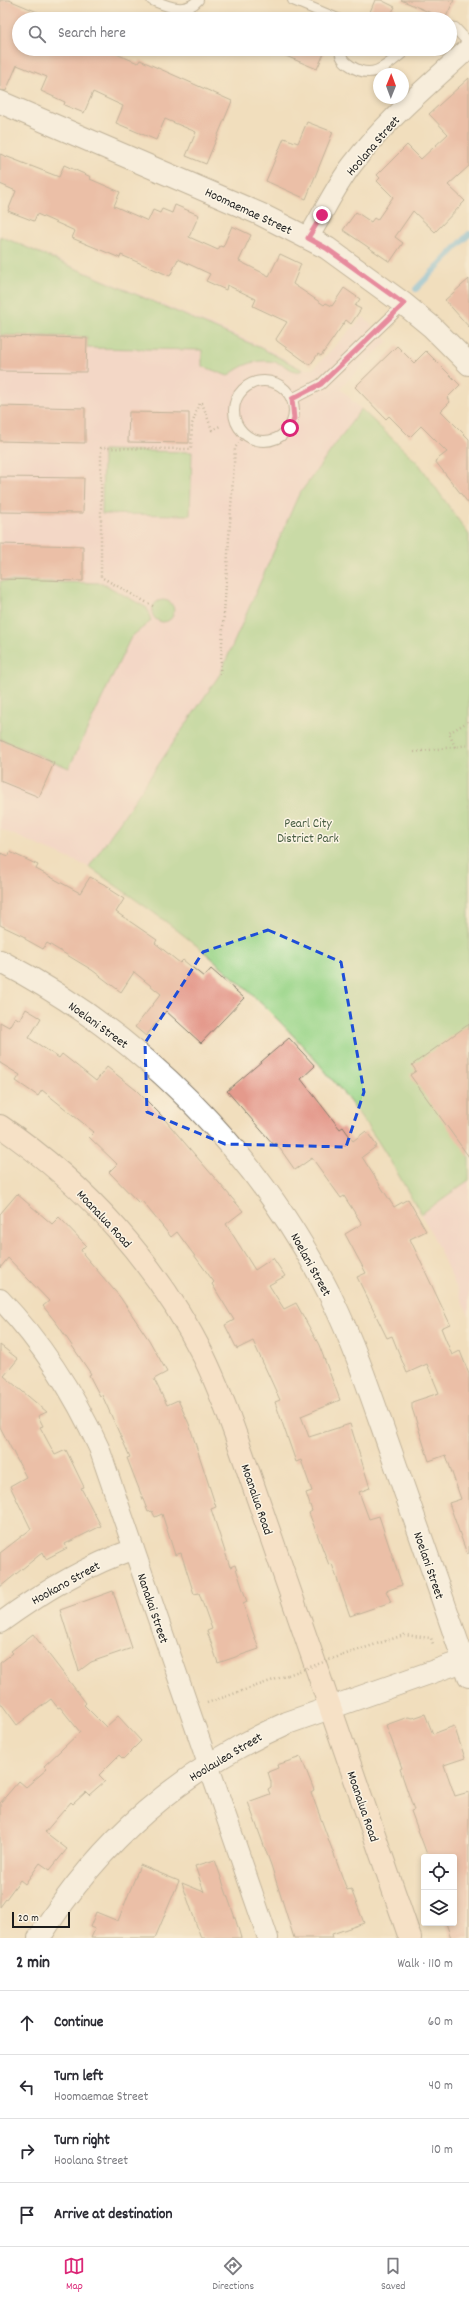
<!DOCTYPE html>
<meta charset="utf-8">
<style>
:root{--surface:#fff;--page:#f2f2f3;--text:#2b2b33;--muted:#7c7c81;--line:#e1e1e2;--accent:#db2777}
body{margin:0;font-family:Dekko,sans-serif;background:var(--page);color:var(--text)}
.controls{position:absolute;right:12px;bottom:12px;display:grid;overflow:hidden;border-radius:4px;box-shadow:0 2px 6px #0003}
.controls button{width:36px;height:36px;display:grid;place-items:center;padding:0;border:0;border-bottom:1px solid var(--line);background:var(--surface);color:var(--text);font:20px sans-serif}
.compass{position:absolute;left:373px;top:68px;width:36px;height:36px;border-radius:50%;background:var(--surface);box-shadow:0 2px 6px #0003;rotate:1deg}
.scale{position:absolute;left:12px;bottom:10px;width:58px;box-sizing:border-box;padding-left:4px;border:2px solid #1c1c1c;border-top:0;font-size:11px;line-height:14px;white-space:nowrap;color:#1c1c1c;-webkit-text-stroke:3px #fcf5e5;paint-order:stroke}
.stop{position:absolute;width:12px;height:12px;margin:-9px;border:3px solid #db2777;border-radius:50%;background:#fff}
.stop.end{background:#db2777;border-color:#fff;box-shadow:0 1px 4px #0008}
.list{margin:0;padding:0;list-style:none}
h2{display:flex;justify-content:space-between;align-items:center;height:52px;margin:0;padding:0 16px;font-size:17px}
h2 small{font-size:13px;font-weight:400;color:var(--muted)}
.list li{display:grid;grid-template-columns:26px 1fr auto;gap:12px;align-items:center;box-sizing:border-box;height:64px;padding:0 16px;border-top:1px solid var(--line)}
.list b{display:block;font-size:15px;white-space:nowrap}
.list p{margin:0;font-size:13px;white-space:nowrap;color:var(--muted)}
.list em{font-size:13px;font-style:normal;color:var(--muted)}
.icon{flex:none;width:22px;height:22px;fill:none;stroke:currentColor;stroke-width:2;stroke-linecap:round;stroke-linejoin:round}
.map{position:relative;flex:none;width:469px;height:1938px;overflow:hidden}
.search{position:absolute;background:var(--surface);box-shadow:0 2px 6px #0003;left:12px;right:12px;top:12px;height:44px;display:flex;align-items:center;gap:10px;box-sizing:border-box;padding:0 14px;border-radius:22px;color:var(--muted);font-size:15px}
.sheet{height:308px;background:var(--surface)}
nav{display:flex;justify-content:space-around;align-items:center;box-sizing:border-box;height:56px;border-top:1px solid var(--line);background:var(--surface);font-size:11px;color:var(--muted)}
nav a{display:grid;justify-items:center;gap:2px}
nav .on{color:var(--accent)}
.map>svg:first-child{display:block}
.built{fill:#f7cfd0}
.green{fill:#9ad589;stroke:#5b7852}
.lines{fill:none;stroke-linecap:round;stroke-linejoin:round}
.stream{stroke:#6bbce6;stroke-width:6}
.building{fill:#e49a8c}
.service-casing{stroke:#867d6c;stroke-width:12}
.minor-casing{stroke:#867d6c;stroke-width:22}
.tertiary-casing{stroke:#867d6c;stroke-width:24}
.secondary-casing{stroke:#867d6c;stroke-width:24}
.path{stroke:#867d6c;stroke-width:2.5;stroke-dasharray:1 3;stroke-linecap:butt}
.service{stroke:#fff;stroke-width:10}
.minor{stroke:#fff;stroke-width:20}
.tertiary{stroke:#fff;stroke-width:22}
.secondary{stroke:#fde4d1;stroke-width:22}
.path-bridge{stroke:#867d6c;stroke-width:2.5;stroke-dasharray:1 3;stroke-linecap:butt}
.route{stroke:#db2777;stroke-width:5}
.marked{fill:none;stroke:#1d4ed8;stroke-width:3;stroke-dasharray:8 5;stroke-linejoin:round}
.labels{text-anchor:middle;stroke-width:3;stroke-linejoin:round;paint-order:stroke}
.street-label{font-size:13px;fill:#1c1c1c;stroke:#fcf5e5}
.park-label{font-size:13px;fill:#485d42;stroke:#fcf5e5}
</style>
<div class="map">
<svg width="469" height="1938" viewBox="0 0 469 1938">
<rect width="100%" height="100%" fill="#fcf5e5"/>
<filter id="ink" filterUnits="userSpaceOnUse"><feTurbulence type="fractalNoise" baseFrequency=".025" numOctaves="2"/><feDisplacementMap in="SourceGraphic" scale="8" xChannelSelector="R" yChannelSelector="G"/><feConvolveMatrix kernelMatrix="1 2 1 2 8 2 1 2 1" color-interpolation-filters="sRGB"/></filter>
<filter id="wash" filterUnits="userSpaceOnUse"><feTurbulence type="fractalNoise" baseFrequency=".012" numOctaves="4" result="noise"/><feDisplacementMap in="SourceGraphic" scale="16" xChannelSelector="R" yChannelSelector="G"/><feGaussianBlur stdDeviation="0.9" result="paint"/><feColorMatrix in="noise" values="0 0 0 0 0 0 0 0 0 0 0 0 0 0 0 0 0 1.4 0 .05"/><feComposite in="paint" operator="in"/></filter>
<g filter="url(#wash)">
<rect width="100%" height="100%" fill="#f1debd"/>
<!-- built -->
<path class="built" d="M0,235l262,111 41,23h10l50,-52 25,24 -48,47 21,21 -63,87 -78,178 -131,193 -89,-38z
M469,1180v136l-36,-80 -12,-22z"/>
<!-- green -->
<path class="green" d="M0,236l261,112 42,22c-8,4 -13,-2 -20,-5 -19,-9 -40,-2 -55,11l-26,-10v-16l-115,-2v-11l-87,-2z
M361,409l58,55 50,71v645l-48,34c-12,-20 -23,-41 -35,-60 -45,-73 -107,-137 -171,-193 -39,-34 -83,-64 -126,-94l131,-193 78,-178z
M103,450l89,2 -2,63 -88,-1z
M0,581l102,2 45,25 4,13 -20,16 -62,131 -69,-29z
M152 611a11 11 0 1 1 22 0a11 11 0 1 1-22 0Z"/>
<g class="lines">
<!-- stream -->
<path class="stream" d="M416,289l53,-55"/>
</g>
<g id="blocks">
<!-- building -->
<path class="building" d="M0,0h9l45,19h-35v30h85l34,14 2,-3 92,41 -26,63 -20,-8 10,-24 -31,-13 -9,21 -40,-17 7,-17 -30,-14 -9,21 -20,-8 1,-3 -24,-11 6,-14 -30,-12 -11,26 -6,-1z
M375,0h6l14,7 -7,12h-21z
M401,0h53l-9,19z
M269,49h57l-9,20z
M469,78v88l-21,19 17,16 -30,31 -22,-21 -18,26 8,6 -13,19 -47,-32 13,-18 15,10 3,-4 3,2 16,-23 -16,-16 3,-3 -3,-3 30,-30 14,14 27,-25 -19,-20z
M307,122l26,10 -27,67 -40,-18 18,-43 14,5z
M0,154l59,23 5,-12 27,12 -1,2 30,13 -6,14 34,15 5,-11 7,3 2,-4 10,4 3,-8 24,10 -10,22 29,13 2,-4 3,1 9,-21 19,9 -12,26 30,15 11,-22 21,10 -8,20 31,21 2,-2 6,3 12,-18 16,11 -5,7 6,3 -10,15 -5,-4 -25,36 -3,-2 -8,11 -33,-24 -1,-2 11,-17 -34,-16 3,-7 -29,-14 -1,5 -20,-9 4,-7 -32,-15 -8,17 -49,-21 -1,3 -48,-20 3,-7 -38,-17 -3,7 -26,-10 8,-20 -16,-7z
M469,279v48l-24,-27z
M0,336l87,2 -1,34 -86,-1z
M397,346l17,17 12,-12 34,34 -13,13 3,4 -9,9 28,28v65l-34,-43 12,-9 -26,-26 -11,11 -21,-21 -3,3 -31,-32z
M0,406l85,2v35l-85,-2z
M129,412l60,1v30l-61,-1z
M0,477l84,1 -1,35 -83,-1z
M0,544l83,2v35l-83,-2z
M0,740l54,23 -15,34 -39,-16z
M10,852l28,13 -2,4 44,24 10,-16 21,11 -1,2 14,9 -8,13 41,28 -2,3 25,20 3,-3 21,17 7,-8 33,29 -43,45 -35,-32 -20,25 -11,-9 26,-33 -27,-22 -13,20 -29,-22 -45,-27 -4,6 -18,-10v-2l-25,-12v-72l9,3z
M26,1009l15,9 -12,20 30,20 3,-4 34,27 11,-14 29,23 24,24 83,97 -17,13 29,46 18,-12 12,18 -16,9 15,24 12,-6 23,42 21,55 -39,16 8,21 41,-13 20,64 -11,4 10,27 10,-3 23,69 -16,6 5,11 -41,14 -18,-52 -3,1 -20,-52 3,-2 -6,-18 6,-2 -11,-31 -5,2 -21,-60 5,-2 -27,-59 -16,8 -12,-24 9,-5 -22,-36 2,-2 -37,-50 -6,5 -29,-36 -3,2 -30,-31 8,-8 -28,-27 5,-5 -52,-42 -4,6 -22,-15 4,-6 -20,-12v-41l9,5 6,-10 5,3z
M469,1024v133l-59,-82 6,-4 -4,-6z
M289,1038l26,28 -14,13 39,50 3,-2 10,14 13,-10 11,15 -15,11 32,50 14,-8 18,32 -16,8 40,85 -9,4 11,27 8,-4 9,23v179l-2,1 -18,-51 12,-4 -15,-44 -17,6 -17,-53v-6l27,-9 -12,-29 -20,9 -15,-37 -5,2 -30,-61 9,-4 -21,-39 17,-10 -18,-28 -3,2 -29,-40 -17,12 -19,-27 -2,2 -47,-54z
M17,1194l35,30 7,-7 27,28 -5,5 3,5 36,42 29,43 18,32 -13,7 13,26 11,-5 11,24 27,83 -5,2 19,58 5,-2 12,37 -4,2 16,45 -41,14 -11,-32 5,-2 -13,-36 -5,1 -13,-41 -6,2 -13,-41 -7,3 -3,-6 -4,1 -21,-54 3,-1 -28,-62 -2,1 -11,-21 2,-1 -33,-49 -15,-19 6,-5 -41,-43 -8,10v-54z
M0,1345l18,14 -14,17 43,36 -9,4 5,10 -3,1 15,28 11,-5 18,37 -3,1 20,38 -36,18 2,4 -21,11 -3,-7 -43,35v-34l31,-24 -21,-43 16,-9 -26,-50z
M113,1591l19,57 -41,14 -12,9 -19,-61z
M33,1634l53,69 -2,2 22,22 12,-11 23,25 -18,18 -4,-4 -20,20 6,6 -16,14 -3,-3 -13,12 -2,-2 -26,30 22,17 -17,21 -10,-7 -15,21 -5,-4 -20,27v-104l19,-22 7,6 21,-18 -3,-3 36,-34 -20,-25 -2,1 -7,-9 -34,26 -17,-23v-39l13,-10 -2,-2z
M425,1714l8,20 21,-8 11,32 -21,7 11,31 14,-4v146h-18l-5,-15h8v-66h-26l-17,-46 3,-1 -14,-41 2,-1 -16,-43 22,-8 5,1z
M301,1757l13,33 -3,2 36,98 4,-1 13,34 -32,11 1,4h-39l-23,-73 -23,-63 22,-8 -2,-5 3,-2v-5l-3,-10 10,-4 -1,-3z
M215,1860l21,61 5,17h-40l-19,-55 22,9 -9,-26z
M140,1865l39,16 -24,57h-64l4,-9 -5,-2 6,-15 22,9z"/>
</g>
</g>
<g filter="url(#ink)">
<use href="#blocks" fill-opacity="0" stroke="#867d6c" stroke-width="1"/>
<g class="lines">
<!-- service casing -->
<g class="service-casing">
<path id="service" d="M152,0c15,6 33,15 46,0
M293,0l45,19
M450,27l5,1 14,15
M340,49c0,8 4,13 11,17 23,16 38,-3 56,-17
M234 411a30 30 0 1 1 60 0a30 30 0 1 1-60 0Z
M292,399l29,-15 83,-80"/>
</g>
<!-- minor casing -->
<g class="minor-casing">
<path id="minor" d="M308,238c15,-24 27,-51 44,-73 33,-44 77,-80 117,-117
M0,1299c42,44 74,94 99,149l169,490
M0,1623c42,-31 85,-57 134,-74"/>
</g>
<!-- tertiary casing -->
<g class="tertiary-casing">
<path id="tertiary" d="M0,102l260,112 67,34 77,56 28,23 37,37
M0,961c142,74 259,192 331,336 24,49 41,101 59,152 27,76 53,151 79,227
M39,1938c62,-99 141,-167 248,-215l182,-64"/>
</g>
<!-- secondary casing -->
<g class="secondary-casing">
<path id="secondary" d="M0,1126c87,59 157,138 204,231 15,31 27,64 38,96l168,485"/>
</g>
<!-- path -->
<path class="path" d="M153,606l-52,-29v-129l90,1 1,-25 8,-21h2l10,27 8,-4
M220,674l15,-226 10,-14
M455,747l-6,-14 20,-12
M414,752l55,-7
M343,1655l61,-20 27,3 2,6
M207,1703l81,-28"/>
<!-- service -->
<use href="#service" class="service"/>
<!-- minor -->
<use href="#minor" class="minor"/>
<!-- tertiary -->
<use href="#tertiary" class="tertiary"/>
<!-- secondary -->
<use href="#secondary" class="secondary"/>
<!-- path-bridge -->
<path class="path-bridge" d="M288,1675l55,-20"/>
</g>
</g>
<g class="lines" filter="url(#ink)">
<!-- route -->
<path class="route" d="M290,428l4,-9 -2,-20 29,-15 83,-80 -78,-56 -18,-10 14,-23"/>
</g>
<!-- marked area -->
<path d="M0 0H469V1938H0ZM268,930l73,32 23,130 -18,55 -121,-3 -78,-32 -2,-69 58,-91z" fill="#f1debd" fill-opacity=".55" fill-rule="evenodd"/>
<path class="marked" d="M268,930l73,32 23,130 -18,55 -121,-3 -78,-32 -2,-69 58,-91z"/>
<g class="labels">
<!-- street labels -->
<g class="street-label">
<text transform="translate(372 145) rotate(-49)" y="5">Hoolana Street</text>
<text transform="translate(249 210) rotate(25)" y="5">Hoomaemae Street</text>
<text transform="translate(99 1024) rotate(36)" y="5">Noelani Street</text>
<text transform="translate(105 1218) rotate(47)" y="5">Moanalua Road</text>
<text transform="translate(312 1264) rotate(61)" y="5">Noelani Street</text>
<text transform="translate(258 1499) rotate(71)" y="5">Moanalua Road</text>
<text transform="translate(430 1565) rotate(71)" y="5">Noelani Street</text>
<text transform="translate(65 1582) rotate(-29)" y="5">Hookano Street</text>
<text transform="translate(154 1608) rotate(71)" y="5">Nanakai Street</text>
<text transform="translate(225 1756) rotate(-31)" y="5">Hoolaulea Street</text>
<text transform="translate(364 1806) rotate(71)" y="5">Moanalua Road</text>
</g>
<!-- park labels -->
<g class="park-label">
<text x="308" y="827">Pearl City<tspan x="308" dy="15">District Park</tspan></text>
</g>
</g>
</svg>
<div class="controls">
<button><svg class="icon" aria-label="locate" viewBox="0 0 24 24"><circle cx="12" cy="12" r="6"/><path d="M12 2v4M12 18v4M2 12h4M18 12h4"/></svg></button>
<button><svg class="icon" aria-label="layers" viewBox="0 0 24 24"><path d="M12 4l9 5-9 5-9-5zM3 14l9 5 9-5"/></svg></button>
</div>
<svg class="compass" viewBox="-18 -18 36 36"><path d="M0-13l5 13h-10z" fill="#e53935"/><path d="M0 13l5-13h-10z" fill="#7c7c81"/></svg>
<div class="scale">20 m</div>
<div class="stop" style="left:290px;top:428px"></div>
<div class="stop end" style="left:322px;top:215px"></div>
<div class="search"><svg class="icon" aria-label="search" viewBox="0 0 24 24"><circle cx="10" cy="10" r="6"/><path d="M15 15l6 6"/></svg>Search here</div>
</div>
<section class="sheet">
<h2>2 min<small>Walk · 110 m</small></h2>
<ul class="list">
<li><svg class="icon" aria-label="ahead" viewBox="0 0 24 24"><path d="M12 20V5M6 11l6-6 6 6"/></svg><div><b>Continue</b></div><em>60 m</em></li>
<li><svg class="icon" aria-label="left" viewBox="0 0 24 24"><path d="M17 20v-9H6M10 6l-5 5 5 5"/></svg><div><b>Turn left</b><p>Hoomaemae Street</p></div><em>40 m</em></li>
<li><svg class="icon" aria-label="right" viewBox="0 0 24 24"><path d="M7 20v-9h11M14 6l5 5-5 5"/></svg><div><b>Turn right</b><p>Hoolana Street</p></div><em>10 m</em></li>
<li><svg class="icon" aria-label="arrive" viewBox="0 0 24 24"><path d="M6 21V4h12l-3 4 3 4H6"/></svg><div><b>Arrive at destination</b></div></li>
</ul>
</section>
<nav>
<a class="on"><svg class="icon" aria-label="map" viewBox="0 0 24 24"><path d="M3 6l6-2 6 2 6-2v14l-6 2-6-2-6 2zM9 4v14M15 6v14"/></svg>Map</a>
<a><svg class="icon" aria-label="directions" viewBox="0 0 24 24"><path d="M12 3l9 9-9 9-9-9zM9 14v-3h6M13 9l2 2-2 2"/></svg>Directions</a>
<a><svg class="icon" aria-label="saved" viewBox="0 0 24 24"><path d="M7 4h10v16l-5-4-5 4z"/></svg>Saved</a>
</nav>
